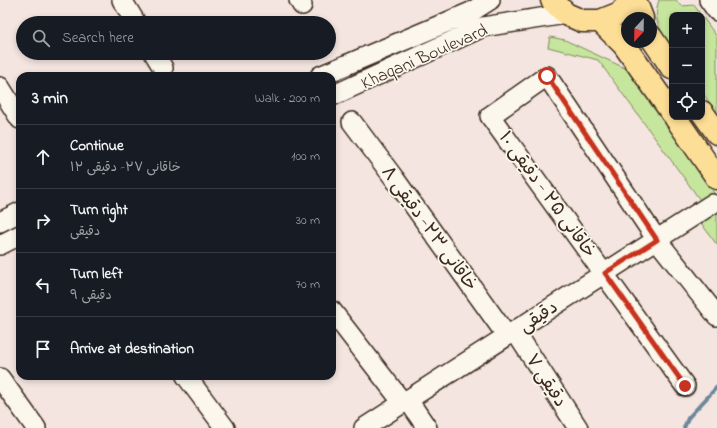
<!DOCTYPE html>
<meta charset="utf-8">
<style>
:root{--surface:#171b24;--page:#242831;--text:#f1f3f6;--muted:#9ea1a6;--line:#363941}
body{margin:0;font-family:"Indie Flower","Playpen Sans Arabic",sans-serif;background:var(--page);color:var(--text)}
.controls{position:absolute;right:12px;top:12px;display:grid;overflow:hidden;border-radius:8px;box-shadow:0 2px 6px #0003}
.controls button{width:36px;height:36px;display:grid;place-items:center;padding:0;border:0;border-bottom:1px solid var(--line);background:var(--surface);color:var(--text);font:20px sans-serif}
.compass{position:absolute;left:621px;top:12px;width:36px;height:36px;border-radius:50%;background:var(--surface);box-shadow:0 2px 6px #0003;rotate:202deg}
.stop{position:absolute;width:12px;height:12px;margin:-9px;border:3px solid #c8321e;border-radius:50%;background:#fff}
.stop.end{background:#c8321e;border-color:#fff;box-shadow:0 1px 4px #0008}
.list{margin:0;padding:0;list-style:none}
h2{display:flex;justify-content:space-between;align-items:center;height:52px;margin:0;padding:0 16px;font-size:17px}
h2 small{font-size:13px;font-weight:400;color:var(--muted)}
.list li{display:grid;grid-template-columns:26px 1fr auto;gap:12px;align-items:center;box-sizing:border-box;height:64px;padding:0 16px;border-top:1px solid var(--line)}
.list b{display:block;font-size:15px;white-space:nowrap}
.list p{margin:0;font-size:13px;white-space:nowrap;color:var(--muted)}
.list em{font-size:13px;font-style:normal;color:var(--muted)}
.icon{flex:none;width:22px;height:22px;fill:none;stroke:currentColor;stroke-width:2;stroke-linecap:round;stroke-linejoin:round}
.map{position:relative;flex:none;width:717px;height:428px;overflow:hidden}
.search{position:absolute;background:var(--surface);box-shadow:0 2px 6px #0003;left:16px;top:16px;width:320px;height:44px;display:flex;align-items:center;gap:10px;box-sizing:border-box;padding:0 14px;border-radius:22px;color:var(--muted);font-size:15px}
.panel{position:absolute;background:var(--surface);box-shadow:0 2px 6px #0003;left:16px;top:72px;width:320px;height:308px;border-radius:12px}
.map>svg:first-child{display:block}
.green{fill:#c6e59d;stroke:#80885e}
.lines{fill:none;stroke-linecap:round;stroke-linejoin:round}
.stream{stroke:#6d879a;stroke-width:4}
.minor-casing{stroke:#3b2a1e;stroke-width:22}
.major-casing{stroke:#3b2a1e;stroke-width:25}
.minor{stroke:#fbf7ec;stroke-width:19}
.major{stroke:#fdde96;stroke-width:22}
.route{stroke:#c8321e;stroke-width:5}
.labels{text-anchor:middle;stroke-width:3.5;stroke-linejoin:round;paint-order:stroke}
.street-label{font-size:18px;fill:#3b2a1e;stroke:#fbf7ec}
</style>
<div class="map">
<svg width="717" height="428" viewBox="0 0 717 428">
<rect width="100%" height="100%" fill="#f4e5e0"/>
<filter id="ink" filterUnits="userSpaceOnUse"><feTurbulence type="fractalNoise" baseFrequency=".025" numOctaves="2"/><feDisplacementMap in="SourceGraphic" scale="8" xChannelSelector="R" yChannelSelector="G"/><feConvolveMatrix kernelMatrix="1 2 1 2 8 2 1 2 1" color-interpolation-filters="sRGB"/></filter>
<g filter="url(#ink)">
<!-- green -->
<path class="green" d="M659,0h17l6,6 12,-1 7,10h-29v34c-11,-16 -20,-29 -13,-49z
M702,16l15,21v76l-15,-21z
M550,37l15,3 62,29 86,122 4,10v44l-16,-22 10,-8 -113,-155 -50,-13z"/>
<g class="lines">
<!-- stream -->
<path class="stream" d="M684,428l4,-10 29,-31"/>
<!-- minor casing -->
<g class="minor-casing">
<path id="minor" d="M122,0l14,23
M299,0l3,5
M709,0l8,11
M154,53l9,15
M320,76l151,-64 19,-12
M0,87l20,32
M332,96l151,-69 83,-13
M352,122l42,56 113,158
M0,222l20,-10
M0,245l20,-10
M332,311l71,92
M515,331l63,97
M186,376l39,52
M0,378l36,50
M685,386l-195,-270 57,-40 110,164 60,76
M408,400l19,28
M364,428l348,-224"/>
</g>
<!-- major casing -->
<g class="major-casing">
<path id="major" d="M552,0l14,14 16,7h18l20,-8 11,-13
M635,0l7,18
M600,21l24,24 48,68
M651,37l21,31
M702,112l15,21
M675,117l42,61"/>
</g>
<!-- minor -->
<use href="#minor" class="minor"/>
<!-- major -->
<use href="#major" class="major"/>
</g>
</g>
<g class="lines" filter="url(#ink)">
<!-- route -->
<path class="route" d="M547,76l110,164 -52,33 80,113"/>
</g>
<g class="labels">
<!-- street labels -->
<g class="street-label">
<text transform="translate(424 56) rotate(-24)" y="6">Khaqani Boulevard</text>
<text transform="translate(548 194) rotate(54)" y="6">خاقانی ۲۵ - دقیقی ۱۰</text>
<text transform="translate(430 228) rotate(54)" y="6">خاقانی ۲۳- دقیقی ۸</text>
<text transform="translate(538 316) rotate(-33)" y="6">دقیقی</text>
<text transform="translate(547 380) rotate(57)" y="6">دقیقی ۷</text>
</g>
</g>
</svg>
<div class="controls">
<button>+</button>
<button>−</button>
<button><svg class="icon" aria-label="locate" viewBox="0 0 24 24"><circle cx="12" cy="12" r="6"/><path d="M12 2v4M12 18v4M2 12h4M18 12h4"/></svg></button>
</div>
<svg class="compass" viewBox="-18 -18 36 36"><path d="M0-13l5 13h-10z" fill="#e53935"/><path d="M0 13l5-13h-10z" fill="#9ea1a6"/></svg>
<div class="stop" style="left:547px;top:76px"></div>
<div class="stop end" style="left:685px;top:386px"></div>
<div class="search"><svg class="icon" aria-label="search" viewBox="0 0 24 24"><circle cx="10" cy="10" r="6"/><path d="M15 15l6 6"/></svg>Search here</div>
<section class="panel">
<h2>3 min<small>Walk · 200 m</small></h2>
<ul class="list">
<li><svg class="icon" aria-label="ahead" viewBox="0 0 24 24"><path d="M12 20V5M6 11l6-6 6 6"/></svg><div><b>Continue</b><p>خاقانی ۲۷- دقیقی ۱۲</p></div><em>100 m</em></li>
<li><svg class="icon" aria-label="right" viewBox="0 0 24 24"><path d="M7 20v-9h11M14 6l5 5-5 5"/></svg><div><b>Turn right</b><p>دقیقی</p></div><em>30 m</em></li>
<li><svg class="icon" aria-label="left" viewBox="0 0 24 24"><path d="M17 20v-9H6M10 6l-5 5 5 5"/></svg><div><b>Turn left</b><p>دقیقی ۹</p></div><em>70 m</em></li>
<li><svg class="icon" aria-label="arrive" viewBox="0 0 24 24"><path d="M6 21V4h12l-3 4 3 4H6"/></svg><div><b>Arrive at destination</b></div></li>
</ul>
</section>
</div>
